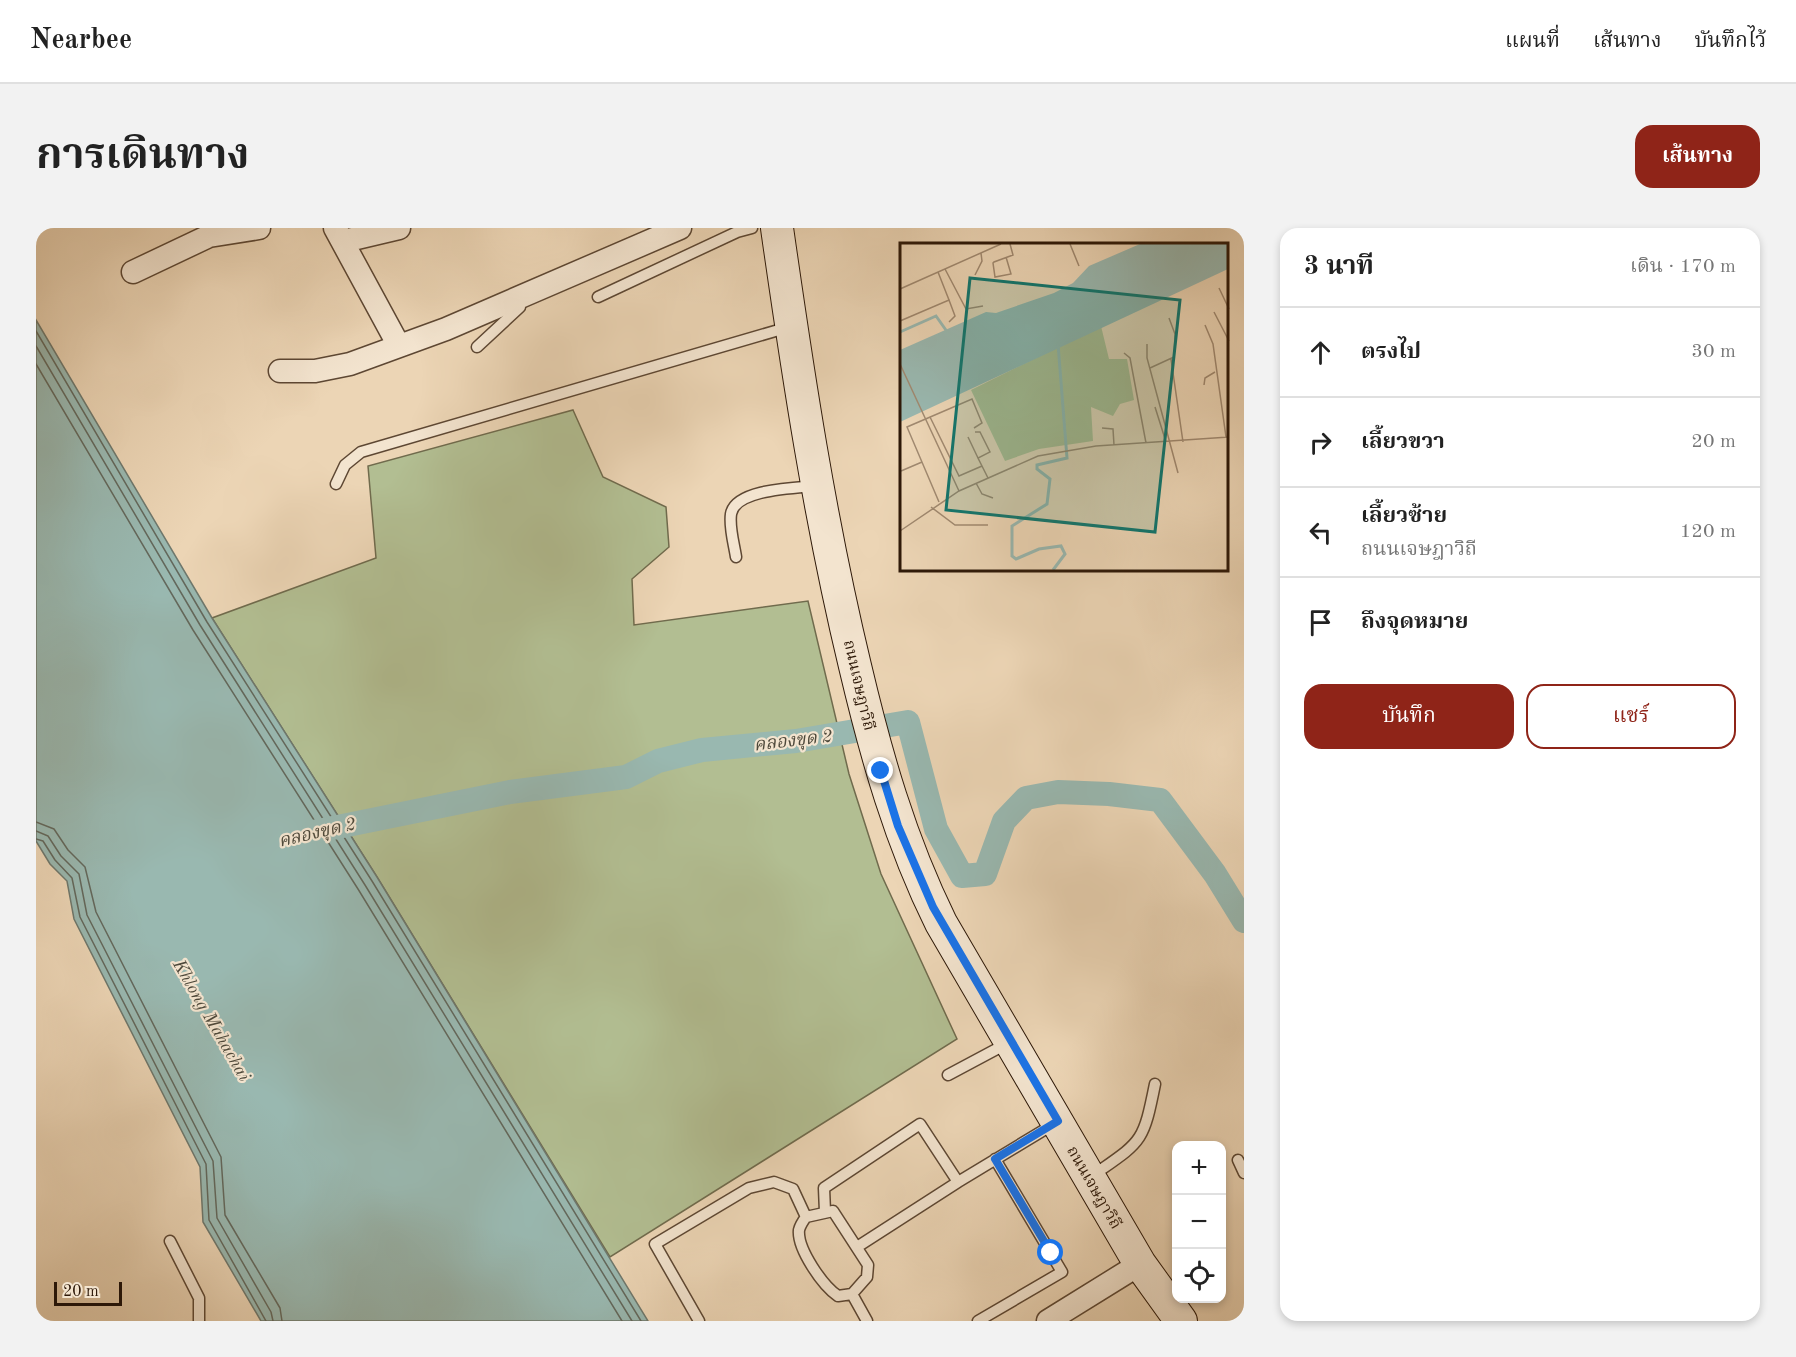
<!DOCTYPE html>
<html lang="th">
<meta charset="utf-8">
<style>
:root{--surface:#fff;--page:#f2f2f2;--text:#222;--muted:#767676;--line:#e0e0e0;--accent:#8f2418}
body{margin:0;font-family:"Old Standard TT","Noto Serif Thai",serif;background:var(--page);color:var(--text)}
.controls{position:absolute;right:18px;bottom:18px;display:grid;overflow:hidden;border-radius:12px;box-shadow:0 3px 9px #0003}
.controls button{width:54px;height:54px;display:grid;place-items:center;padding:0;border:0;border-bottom:2px solid var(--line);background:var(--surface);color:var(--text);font:30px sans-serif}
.scale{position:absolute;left:18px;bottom:15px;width:68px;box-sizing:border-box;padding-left:6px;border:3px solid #2d1808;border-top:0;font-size:16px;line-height:21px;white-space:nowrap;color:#2d1808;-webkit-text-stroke:4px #f3e4cf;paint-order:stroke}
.stop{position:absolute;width:18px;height:18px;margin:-14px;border:4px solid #1a73e8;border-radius:50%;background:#fff}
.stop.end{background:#1a73e8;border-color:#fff;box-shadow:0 2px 6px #0008}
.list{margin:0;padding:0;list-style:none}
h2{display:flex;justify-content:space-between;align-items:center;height:78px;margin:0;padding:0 24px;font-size:26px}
h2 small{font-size:20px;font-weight:400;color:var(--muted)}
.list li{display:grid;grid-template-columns:39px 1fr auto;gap:18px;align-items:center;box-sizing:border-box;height:90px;padding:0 24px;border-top:2px solid var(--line)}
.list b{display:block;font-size:22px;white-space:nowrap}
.list p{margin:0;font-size:20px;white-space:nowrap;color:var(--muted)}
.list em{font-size:20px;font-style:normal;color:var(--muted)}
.actions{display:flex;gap:12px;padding:18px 24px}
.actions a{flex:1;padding:14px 0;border:2px solid var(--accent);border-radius:18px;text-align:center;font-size:21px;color:var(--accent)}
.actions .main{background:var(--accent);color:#fff}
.icon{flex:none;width:33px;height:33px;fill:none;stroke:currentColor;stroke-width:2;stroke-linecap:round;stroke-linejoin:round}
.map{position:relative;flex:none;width:1208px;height:1093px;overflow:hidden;border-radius:18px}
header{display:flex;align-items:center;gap:36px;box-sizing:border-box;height:84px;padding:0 30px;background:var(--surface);border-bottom:2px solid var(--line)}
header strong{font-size:28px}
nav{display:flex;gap:33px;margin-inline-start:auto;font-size:21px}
.intro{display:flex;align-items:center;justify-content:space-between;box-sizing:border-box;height:144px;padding:0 36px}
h1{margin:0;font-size:42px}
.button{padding:15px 27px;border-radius:18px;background:var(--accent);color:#fff;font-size:21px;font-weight:700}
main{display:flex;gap:36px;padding:0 36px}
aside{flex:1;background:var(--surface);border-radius:18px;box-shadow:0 3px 9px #0003}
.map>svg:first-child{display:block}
.green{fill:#b2be92;stroke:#706b4d;stroke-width:1.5}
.water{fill:#99b8b0;stroke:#6e786d;stroke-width:1.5}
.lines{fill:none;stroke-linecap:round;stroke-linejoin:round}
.shore{stroke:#63685c;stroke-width:1.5}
.canal{stroke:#99b8b0;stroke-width:24}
.lane-casing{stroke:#5d4733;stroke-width:13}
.street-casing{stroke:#5d4733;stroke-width:25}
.secondary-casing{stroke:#2d1808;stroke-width:34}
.lane{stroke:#f3e4cf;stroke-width:10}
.street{stroke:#f3e4cf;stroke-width:22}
.secondary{stroke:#f3e4cf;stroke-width:32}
.route{stroke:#1a73e8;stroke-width:8}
.labels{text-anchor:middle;stroke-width:4.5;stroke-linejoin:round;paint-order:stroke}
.street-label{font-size:16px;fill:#2d1808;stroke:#f3e4cf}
.water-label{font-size:18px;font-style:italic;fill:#4d483a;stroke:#f3e4cf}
.inset-river{fill:none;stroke:#99b8b0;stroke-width:3}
.inset-road{fill:none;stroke:#a08970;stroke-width:1.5}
.view{fill:#0f766e;fill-opacity:0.15;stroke:#0f766e;stroke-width:3}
.inset-edge{fill:none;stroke:#2d1808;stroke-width:3}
</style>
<header>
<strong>Nearbee</strong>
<nav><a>แผนที่</a><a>เส้นทาง</a><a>บันทึกไว้</a></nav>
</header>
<div class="intro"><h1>การเดินทาง</h1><a class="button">เส้นทาง</a></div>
<main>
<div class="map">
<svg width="1208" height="1093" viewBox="0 0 1208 1093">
<rect width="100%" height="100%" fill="#ecd5b5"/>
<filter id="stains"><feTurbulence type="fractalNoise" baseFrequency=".00333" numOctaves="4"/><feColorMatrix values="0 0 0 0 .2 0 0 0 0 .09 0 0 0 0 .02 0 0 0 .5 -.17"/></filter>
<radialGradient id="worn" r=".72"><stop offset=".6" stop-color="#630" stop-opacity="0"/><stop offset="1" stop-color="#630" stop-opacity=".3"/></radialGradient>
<!-- green -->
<path class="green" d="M537,182l30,67 63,30 3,40 -37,32 2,46 174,-24 41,173 32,100 76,165 -347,218 -233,-380 -165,-259 164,-60 -8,-92z"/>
<!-- water -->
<path class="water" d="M0,92l176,298 165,259 271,444h-387l-58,-99 -3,-55 -126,-248 -7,-38 -17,-17 -14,-23z"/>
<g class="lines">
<!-- shore -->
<path class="shore" d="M0,103l171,291 165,259 269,440
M0,118l164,279 165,260 267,436
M0,136l157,266 165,259 264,432
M0,594l18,7 14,21 17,17 11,45 125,245 4,58 55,93 2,13
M0,603l12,5 13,20 18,18 8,41 126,246 4,57 54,94 2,9
M0,611l7,2 12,19 17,18 8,39 126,247 3,56 57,101"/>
<!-- canal -->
<path class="canal" d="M277,604l197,-40 116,-15 32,-16 44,-11 94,-9 112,-19 28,107 26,47 23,-2 19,-53 22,-23 32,-6 51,2 51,6 55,74 29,47"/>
<!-- lane casing -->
<g class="lane-casing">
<path id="lane" d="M562,69l139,-65 15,-4
M441,119l43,-40 -1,-9
M300,256l9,-19 16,-13 428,-125
M700,329c-2,-13 -7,-30 -5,-43 4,-25 64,-26 85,-28
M912,847l60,-32
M1202,932l6,13
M1056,948c50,-35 51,-32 63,-92
M797,983l35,54 -1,12 -15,17 -14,2c-15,-10 -41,-47 -39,-66 1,-4 4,-9 7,-13z
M789,984l-1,-24 96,-64 38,58 96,-58
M134,1013l29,57v23
M821,1019l101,-65
M816,1066l15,27
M663,1093l-44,-77 94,-56 25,-6 19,7 13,28
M942,1093l84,-49 -67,-113"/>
</g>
<!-- street casing -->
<g class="street-casing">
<path id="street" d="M299,0l64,118
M308,13l55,-13
M97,44l76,-36 50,-8
M244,143h35l35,-7 96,-35 234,-101
M1012,1093l92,-57"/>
</g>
<!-- secondary casing -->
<g class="secondary-casing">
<path id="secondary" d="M741,0c21,147 43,293 78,438 21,89 45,174 86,257l199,341 41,57"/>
</g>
<!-- lane -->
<use href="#lane" class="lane"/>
<!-- street -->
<use href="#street" class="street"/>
<!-- secondary -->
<use href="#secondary" class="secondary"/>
</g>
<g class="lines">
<!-- route -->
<path class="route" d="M845,543l17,55 35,81 125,214 -63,38 56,94"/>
</g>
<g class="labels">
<!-- street labels -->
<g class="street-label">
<text transform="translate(824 457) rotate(77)" y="6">ถนนเจษฎาวิถี</text>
<text transform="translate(1059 959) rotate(60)" y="6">ถนนเจษฎาวิถี</text>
</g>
<!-- water labels -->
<g class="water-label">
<text transform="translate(757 512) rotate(-7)" y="6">คลองขุด 2</text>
<text transform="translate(281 604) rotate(-13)" y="6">คลองขุด 2</text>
<text transform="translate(176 792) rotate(60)" y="6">Khlong Mahachai</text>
</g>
</g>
<!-- overview -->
<g transform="translate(864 15)">
<rect width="328" height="328" fill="#ecd5b5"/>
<path d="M201,83l8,33h18l7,41 -14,4 -7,12 -22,-9 2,34 -54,8 -34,12 -34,-71z" fill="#b2be92"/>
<path d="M240,1h88v25l-328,153v-72l86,-38 10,1 58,-20 19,-10 16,-17z" fill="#99b8b0"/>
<path class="inset-river" d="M0,89l36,-16 12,17M153,327l12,-16 -4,-8 -22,3 -23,10 -4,-3v-30l35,-22 3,-25 -13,-10v-4l30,-7 -9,-114"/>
<path class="inset-road" d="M170,1l9,22M106,14l5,17 -16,3 -2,-14 1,-1 19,-7 -3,-11M45,26l21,40 17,-3M38,29l11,28M75,32l7,-14 -1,-8M319,45l10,21M0,46l101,-45M314,69l15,29M0,78l49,-21 6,16 -6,6M305,82l8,19 13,93M247,101v14l31,115M224,110l6,5 16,85M271,116l12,83M0,121l59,127M250,125l24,-11 1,-23 -6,-16M304,142l1,-7 10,-6M255,164l11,35M30,174l29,59 23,-10M202,185l11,1 1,16M75,189h5l10,20 -12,6 10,20M68,194l10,21M1,228l21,-9M76,240l6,11 11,4M39,259l-32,-75 65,-28 10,24 -8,5M31,264l24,18h33M0,288l59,-40 79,-35 58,-10 133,-9"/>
<path class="view" d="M70,35l210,22 -25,232 -209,-22z"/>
<rect width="328" height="328" class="inset-edge"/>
</g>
<rect width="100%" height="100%" filter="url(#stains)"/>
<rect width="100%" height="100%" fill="url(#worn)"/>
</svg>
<div class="controls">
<button>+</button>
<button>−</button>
<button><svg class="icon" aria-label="locate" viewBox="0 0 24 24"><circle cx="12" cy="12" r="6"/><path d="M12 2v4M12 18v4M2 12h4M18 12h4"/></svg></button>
</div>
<div class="scale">20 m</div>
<div class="stop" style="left:1015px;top:1025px"></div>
<div class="stop end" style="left:845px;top:543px"></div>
</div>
<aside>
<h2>3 นาที<small>เดิน · 170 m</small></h2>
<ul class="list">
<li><svg class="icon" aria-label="ahead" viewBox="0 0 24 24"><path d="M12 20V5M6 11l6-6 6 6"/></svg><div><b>ตรงไป</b></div><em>30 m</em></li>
<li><svg class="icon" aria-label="right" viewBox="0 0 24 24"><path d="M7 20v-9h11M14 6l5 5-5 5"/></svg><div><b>เลี้ยวขวา</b></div><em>20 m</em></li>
<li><svg class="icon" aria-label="left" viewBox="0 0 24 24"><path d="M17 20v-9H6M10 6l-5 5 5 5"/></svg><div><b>เลี้ยวซ้าย</b><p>ถนนเจษฎาวิถี</p></div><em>120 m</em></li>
<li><svg class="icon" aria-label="arrive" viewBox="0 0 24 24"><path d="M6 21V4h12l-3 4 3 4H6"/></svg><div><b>ถึงจุดหมาย</b></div></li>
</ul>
<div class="actions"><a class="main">บันทึก</a><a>แชร์</a></div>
</aside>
</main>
